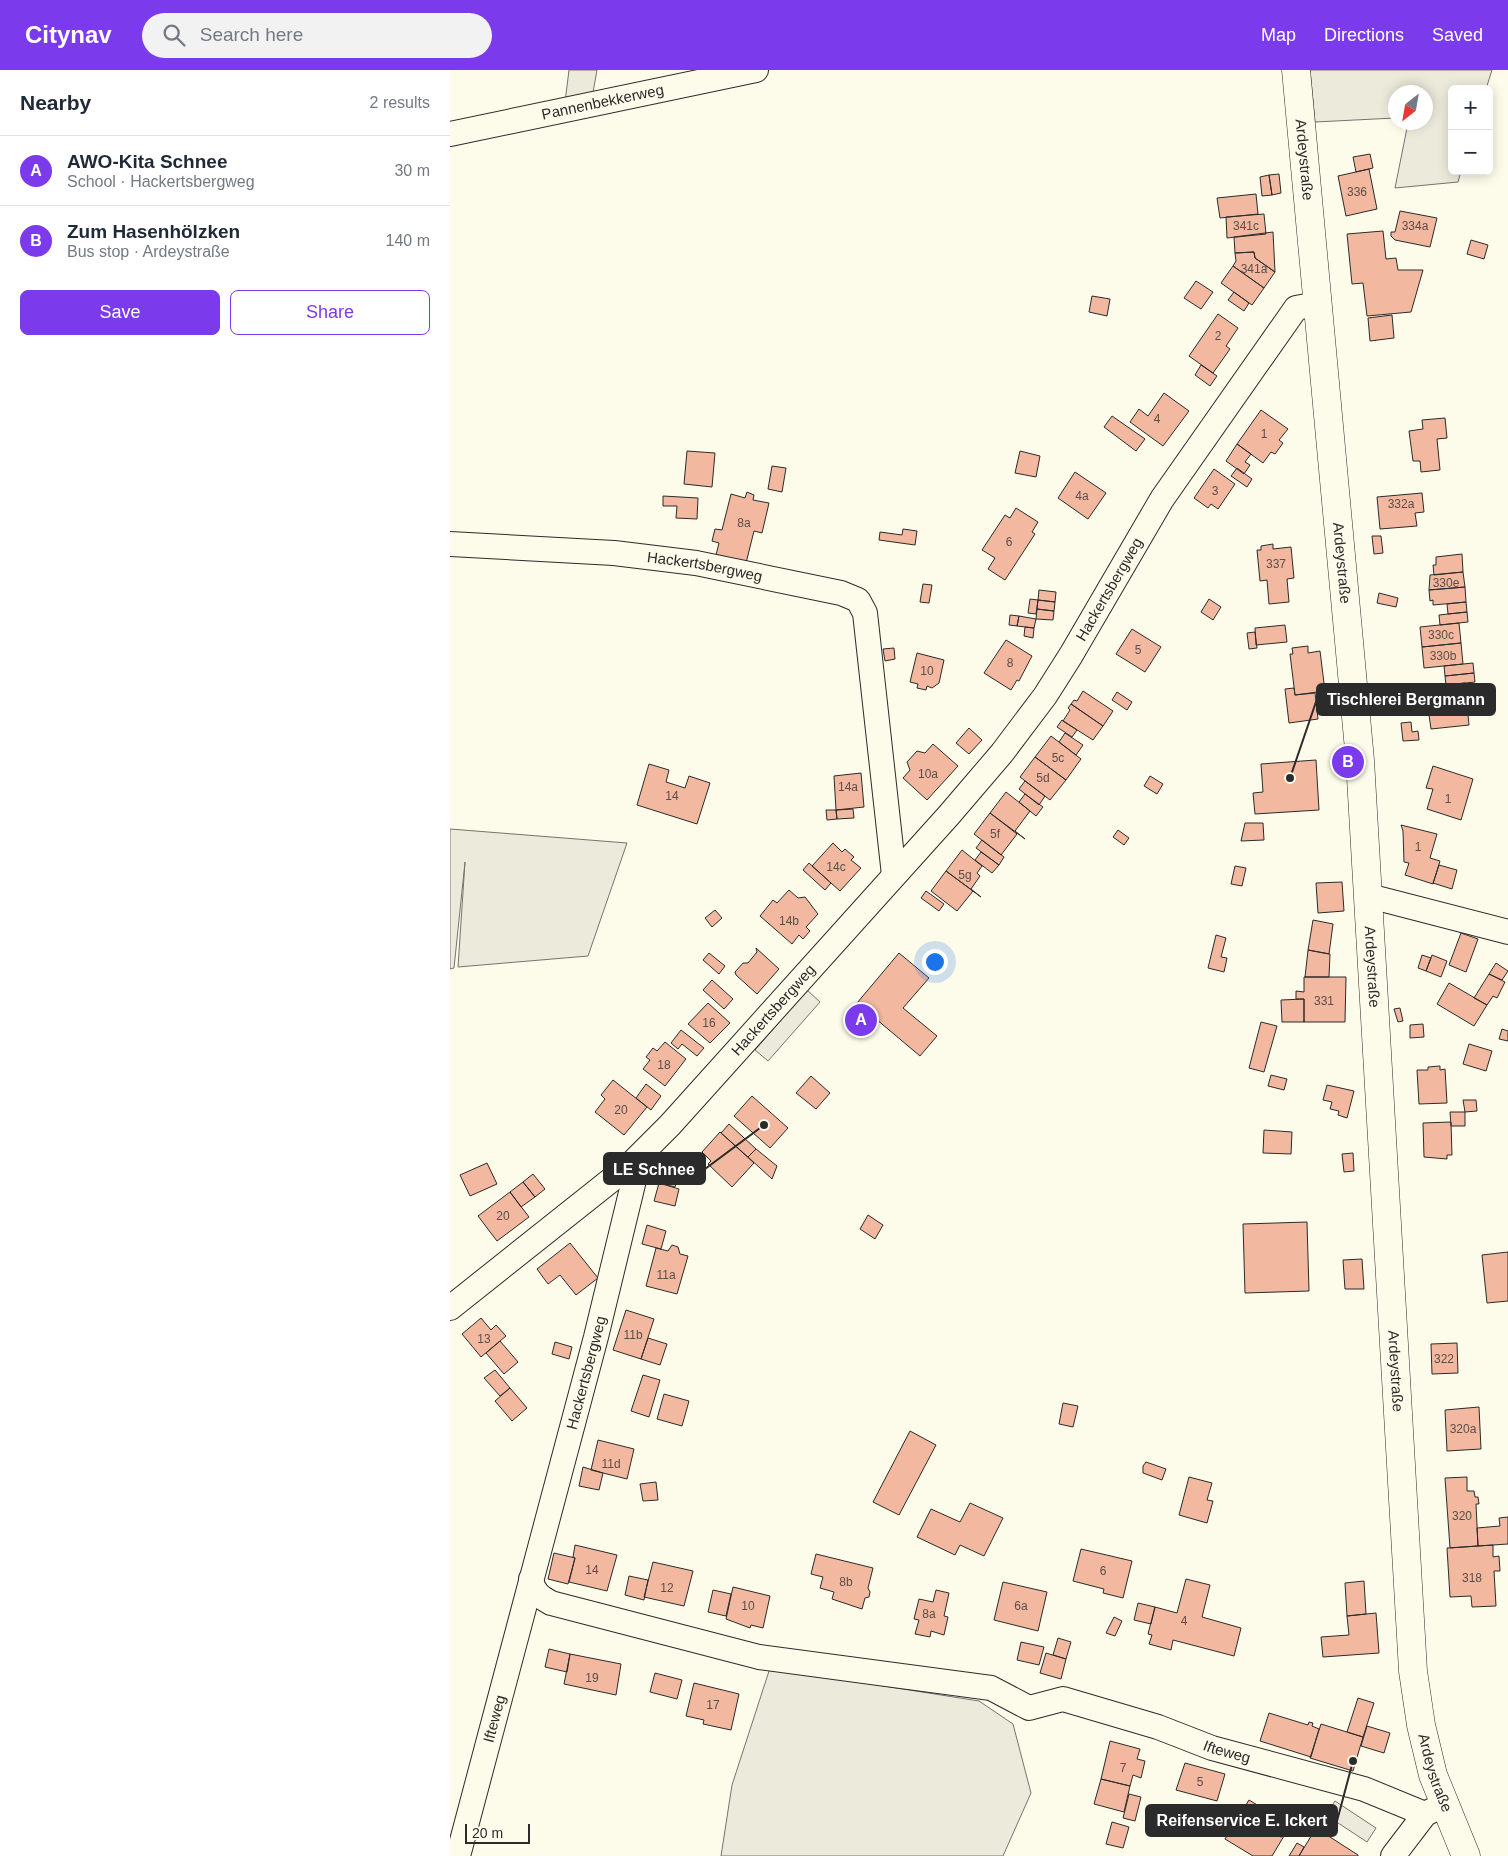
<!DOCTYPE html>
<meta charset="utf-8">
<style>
:root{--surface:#fff;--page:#f2f2f3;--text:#1f2937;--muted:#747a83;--line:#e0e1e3;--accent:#7c3aed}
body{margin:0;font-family:Helvetica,sans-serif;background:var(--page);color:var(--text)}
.controls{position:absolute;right:15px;top:15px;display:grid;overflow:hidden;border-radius:8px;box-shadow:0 2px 12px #0003}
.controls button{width:45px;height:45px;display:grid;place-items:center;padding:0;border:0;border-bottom:1px solid var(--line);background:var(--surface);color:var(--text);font:25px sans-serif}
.compass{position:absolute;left:938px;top:15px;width:45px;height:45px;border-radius:50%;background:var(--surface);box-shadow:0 2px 12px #0003;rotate:211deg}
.scale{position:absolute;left:15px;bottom:12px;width:65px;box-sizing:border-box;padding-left:5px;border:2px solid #2b2b2b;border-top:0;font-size:14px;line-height:18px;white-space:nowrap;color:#2b2b2b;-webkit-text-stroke:4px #fdfbea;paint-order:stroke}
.you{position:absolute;left:484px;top:891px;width:18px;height:18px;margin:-12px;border:4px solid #fff;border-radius:50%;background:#1a73e8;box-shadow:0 0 0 8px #1a73e833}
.badge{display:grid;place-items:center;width:32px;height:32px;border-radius:50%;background:var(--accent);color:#fff;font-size:16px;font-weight:700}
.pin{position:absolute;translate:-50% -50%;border:2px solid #fff;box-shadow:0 1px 5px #0006}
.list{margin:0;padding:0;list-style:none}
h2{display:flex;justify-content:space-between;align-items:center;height:65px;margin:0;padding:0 20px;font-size:21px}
h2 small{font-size:16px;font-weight:400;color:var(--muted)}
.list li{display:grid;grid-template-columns:32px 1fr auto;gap:15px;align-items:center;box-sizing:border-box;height:70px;padding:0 20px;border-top:1px solid var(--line)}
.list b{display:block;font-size:19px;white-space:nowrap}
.list p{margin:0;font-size:16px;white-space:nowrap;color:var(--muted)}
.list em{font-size:16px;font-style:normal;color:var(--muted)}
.actions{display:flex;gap:10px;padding:15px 20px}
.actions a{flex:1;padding:11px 0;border:1px solid var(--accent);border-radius:8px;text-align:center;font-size:18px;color:var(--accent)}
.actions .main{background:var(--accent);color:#fff}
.icon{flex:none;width:28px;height:28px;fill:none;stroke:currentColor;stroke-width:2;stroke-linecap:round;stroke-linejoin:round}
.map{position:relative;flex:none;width:1058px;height:1786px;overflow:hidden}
header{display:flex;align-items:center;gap:30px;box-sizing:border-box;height:70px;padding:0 25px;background:var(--accent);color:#fff}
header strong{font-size:24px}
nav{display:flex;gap:28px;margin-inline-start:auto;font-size:18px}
.search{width:350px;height:45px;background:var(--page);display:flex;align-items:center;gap:12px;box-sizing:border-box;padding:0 18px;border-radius:28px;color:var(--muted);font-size:19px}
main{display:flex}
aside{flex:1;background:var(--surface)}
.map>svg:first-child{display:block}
.green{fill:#ecebdb;stroke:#74746e}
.parking{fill:#eceadb;stroke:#74746e}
.building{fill:#f2b8a0;stroke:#2b2b2b}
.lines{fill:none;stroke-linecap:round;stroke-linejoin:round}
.minor-casing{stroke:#2b2b2b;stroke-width:26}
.major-casing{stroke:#2b2b2b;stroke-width:29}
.minor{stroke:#fdfbea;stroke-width:24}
.major{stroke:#fdfbea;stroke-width:28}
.labels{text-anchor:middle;stroke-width:4;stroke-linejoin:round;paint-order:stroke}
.number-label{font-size:12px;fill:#5d4e48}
.street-label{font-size:15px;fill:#2b2b2b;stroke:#fdfbea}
.leader{fill:none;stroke:#2b2b2b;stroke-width:2}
.callout-dot{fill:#2b2b2b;stroke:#fdfbea;stroke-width:2}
.callout{fill:#2b2b2b;stroke:#2b2b2b;stroke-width:2}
.callout-label{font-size:16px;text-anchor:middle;font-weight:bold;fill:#fff}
</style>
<header>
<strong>Citynav</strong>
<div class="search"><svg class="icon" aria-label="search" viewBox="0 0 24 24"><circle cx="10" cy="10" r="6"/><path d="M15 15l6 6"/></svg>Search here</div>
<nav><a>Map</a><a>Directions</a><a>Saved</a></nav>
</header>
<main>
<aside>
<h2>Nearby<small>2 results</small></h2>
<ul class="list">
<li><span class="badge">A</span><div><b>AWO-Kita Schnee</b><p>School · Hackertsbergweg</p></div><em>30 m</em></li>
<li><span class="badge">B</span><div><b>Zum Hasenhölzken</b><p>Bus stop · Ardeystraße</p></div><em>140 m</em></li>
</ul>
<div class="actions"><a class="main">Save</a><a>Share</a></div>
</aside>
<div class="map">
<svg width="1058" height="1786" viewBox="0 0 1058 1786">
<rect width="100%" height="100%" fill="#fdfbea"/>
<!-- green -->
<path class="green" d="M119,0h28l-5,28 -27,4z
M860,0h182l-6,19h-34v82h9l-3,11 -63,6 13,-65 18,-1v-30h-30l-1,26 -80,4z
M0,759l177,14 -39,113 -130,11 7,-105 -11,106 -4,1z
M320,1598l209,33 34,23 18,69 -28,63h-282l11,-71z"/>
<!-- parking -->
<path class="parking" d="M357,920l13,12 -52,59 -13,-11z
M885,1731l41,27 -9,14 -41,-27z"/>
<!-- building -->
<path class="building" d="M920,84l3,14 -17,4 -3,-15z
M919,99l8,40 -31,7 -8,-40z
M829,104l2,19 -9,2 -3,-20z
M819,105l3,20 -10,1 -2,-19z
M806,124l2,20 -38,4 -3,-20z
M950,141l37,7 -7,29 -35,-7 -4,-4v-4h4z
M814,144l2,20 -39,4 -1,-21z
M933,161l3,28 10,-1 2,12h25l-12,42 -44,4 -4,-33 -11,1 -5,-50z
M823,162l2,40 -20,-14 -1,-6 -19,1 -1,-16z
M1021,170l17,5 -4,14 -17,-5z
M804,182l1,6 20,14 -11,16 -31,-22 3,-5 -1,-8z
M783,196l31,22 -12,17 -31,-22z
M746,211l17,11 -12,17 -17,-11z
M784,222l15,11 -5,8 -16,-11z
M642,226l18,3 -3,17 -18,-4z
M768,244l20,14 -12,18 4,3 -17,24 -24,-17z
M942,245l2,23 -24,3 -2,-23z
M751,295l16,11 -7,10 -15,-11z
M714,323l25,18 -26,35 -33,-24 9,-13 9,7z
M811,340l27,19 -9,11 4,3 -8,11 -4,-2 -8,11 -26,-19z
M662,346l33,23 -9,12 -32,-24z
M995,348l2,20 -10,1 3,31 -19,2 -1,-11h-7l-4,-30 14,-2 -1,-9z
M787,374l14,10 -6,8 5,3 -6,9 -18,-13z
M237,381l28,2 -3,34 -28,-3z
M570,381l20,5 -4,21 -21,-4z
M322,396l14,2 -4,24 -14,-3z
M787,398l15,11 -5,8 -16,-11z
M764,399l21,15 -17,25 -7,-5 -3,4 -14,-10z
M625,402l31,21 -18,26 -30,-21z
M297,422l7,3 -1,5 16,3 -7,30 -8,-2 -8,32 -30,-8 3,-12 -7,-2 3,-12 7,1 9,-36 14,4z
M972,423l2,19 -9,1 2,13 -37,3 -3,-32z
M213,426l35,2 -1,21 -21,-1 1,-12h-14z
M566,438l22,14 -6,10 3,2 -30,46 -17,-11 7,-11 -13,-8 23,-35 5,3z
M453,459l14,2 -2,14 -36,-5 1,-8 22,3z
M922,466h9l2,17 -9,1z
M823,474v5l18,-2 3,31 -7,1 2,23 -20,2 -2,-24 -7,1 -3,-31h4v-4z
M1012,484l1,18 -29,3 -1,-10h3v-8z
M1013,502l2,15 -36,3 1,-15z
M473,514l9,1 -3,18 -9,-1z
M1015,517l1,15 -33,3v-5l-3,1 -1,-11z
M589,520l17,2 -1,10 -17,-2z
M929,523l19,5 -2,9 -19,-4z
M580,529l8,1 -2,14 -8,-1z
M759,529l12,8 -8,13 -12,-8z
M588,530l17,2 -1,9 -17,-2z
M1016,532l1,10 -19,2 -1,-10z
M587,539l17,2 -1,9 -17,-1z
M1017,542l1,10 -28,3 -1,-10z
M560,545l9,1 -2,10 -8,-1z
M569,546l17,3 -2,9 -17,-2z
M1009,553l2,20 -39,4 -2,-20z
M835,555l2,17 -31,3 -1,-17z
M575,557l9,1 -1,10 -9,-2z
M682,559l29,18 -16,25 -29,-18z
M805,562l2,16 -8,1 -2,-16z
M556,570l26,16 -13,25 -2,-1 -6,10 -27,-17z
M1011,573l2,21 -39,4 -2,-21z
M858,576v7l12,-2 5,40 -30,4 -5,-41h3l-1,-6z
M444,578l1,11 -10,2 -2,-12z
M467,583l27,7 -5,23 -7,5 -5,-2 -1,4 -9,-2 1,-4 -8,-2z
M1023,593l1,10 -29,3 -1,-10z
M1024,603l1,9 -29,3 -1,-9z
M1015,613l2,21 -39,4 -2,-21z
M844,618l1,7 20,-2 3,26 -29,4 -4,-34z
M633,621l30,20 -10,15 -32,-22 3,-4 3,1z
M667,622l15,10 -5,8 -15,-10z
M621,634l32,22 -10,14 -30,-19 7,-11 -2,-2z
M1017,634l2,21 -38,4 -3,-21z
M612,650l15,10 -5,7 -15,-10z
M961,652l1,10 6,-1 1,9 -16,1 -2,-18z
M519,658l13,12 -13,14 -13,-11z
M615,663l18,12 -7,10 -17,-13z
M601,666l30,23 -15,21 -31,-23z
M483,674l25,22 -31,34 -24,-22 7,-8 -3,-8 10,-11 8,2z
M585,687l31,23 -16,20 -30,-23z
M866,690l3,50 -64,4 -2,-21 10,-1 -2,-28z
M199,694l20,6 -3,12 19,6 4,-12 21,7 -13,41 -60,-19z
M983,696l40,13 -12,41 -34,-11 6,-20 -7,-1z
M411,703l3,34 -28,3 -2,-34z
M700,706l13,8 -6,10 -13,-8z
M575,711l20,15 -6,9 -20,-16z
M556,722l24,19 -15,20 10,8 -35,-26z
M575,724l18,13 -7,9 -17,-14z
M403,739l1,9 -17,1 -1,-9z
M376,740h10l1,9 -10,1z
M540,743l27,21 -16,21 -27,-21z
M795,753h18l1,17 -23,1z
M951,755l36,9 -7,24 10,3 -7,23 -28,-9 4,-12 -5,-1 -1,-31z
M668,760l11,8 -5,7 -11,-8z
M532,770l22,17 -5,8 -23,-17z
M383,773l9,9 3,-3 9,8 -3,3 10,8 -21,23 -28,-25z
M512,780l20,16 -5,7 3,3 -9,13 10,8 -35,-26z
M531,782l18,13 -7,8 -17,-13z
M359,793l22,20 -6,7 -22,-20z
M989,795l18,5 -5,19 -19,-6z
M785,796l11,2 -4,18 -11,-2z
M496,801l27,20 -16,20 -26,-20z
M892,812l2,29 -26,2 -2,-30z
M339,820l9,8 7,-1 13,17 -12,13 4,4 -7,8 -4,-4 -7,9 -32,-28 13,-16 4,3z
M476,821l18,13 -5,7 -18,-13z
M265,840l7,8 -10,9 -7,-9z
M863,850l20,4 -4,30 -21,-4z
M1011,863l17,6 -12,33 -17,-7z
M766,865l10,3 -5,19 6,1 -3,14 -16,-4z
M306,878l23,21 -22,25 -21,-19 -1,-3 8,-9h5l9,-11z
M858,880l22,4 -1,23h-24z
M259,883l16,13 -6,8 -16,-14z
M449,883l30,25 -26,30 34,28 -17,20 -63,-53z
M972,885l9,3 -5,13 -8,-3z
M982,885l15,6 -6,16 -15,-6z
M1046,893l12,8 -6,9 -13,-6z
M1039,904l16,8 -8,16 -4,-2 -6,9 -13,-7z
M854,907h42l-1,45h-41v-23h-8v-8l8,1z
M262,910l21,19 -9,10 -21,-19z
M999,913l38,22 -13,21 -37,-22z
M854,929v23h-22l-1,-22z
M258,933l22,20 -20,20 -22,-19z
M950,938l3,13 -5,1 -4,-13z
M811,952l16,4 -13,46 -15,-4z
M973,954l1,13 -14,1v-13z
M1052,959l6,2v10l-9,-2z
M231,960l23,18 -7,8 -15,-12 -4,5 -7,-6z
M215,972l21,17 -21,27 -22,-17 7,-9 -4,-3 7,-9 4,3z
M1019,974l23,7 -6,20 -23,-7z
M990,996v4l5,-1 2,34 -28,1 -2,-34h11v-3z
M821,1005l16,4 -3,11 -16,-4z
M361,1006l19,17 -14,16 -20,-16z
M163,1010l34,27 -23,28 -29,-23 10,-13 -4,-4z
M196,1014l15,12 -10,14 -15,-12z
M877,1015l27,6 -7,27 -9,-3 1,-4 -9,-2 2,-7 -9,-2z
M302,1026l36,32 -18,20 -36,-32z
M1013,1030h13l1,11 -12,1z
M1000,1042h15v14h-14z
M1001,1052l1,33h-5v4l-23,-2 -1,-34z
M279,1054l27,25 -8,8 -27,-24z
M814,1060l28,2 -1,22 -28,-1z
M270,1062l34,31 -22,24 -24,-23 3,-3 -9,-9z
M306,1079l21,17 -5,13 -24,-22z
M903,1083l1,18 -10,1 -2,-18z
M37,1093l10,21 -27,12 -10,-21z
M83,1104l12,15 -10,8 -12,-15z
M212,1104l16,4 -3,9 -16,-4z
M73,1112l12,15 -14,10 -11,-15z
M209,1113l20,6 -4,17 -21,-5z
M60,1122l19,25 -32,24 -19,-25z
M418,1145l15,10 -8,14 -15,-10z
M857,1152l2,69 -64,2 -2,-69z
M197,1155l19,6 -5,18 -19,-5z
M120,1173l28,35 -22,17 -16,-20 -12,9 -11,-15z
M222,1175l6,2 2,7 8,2 -11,38 -31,-8 10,-38 12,3z
M1058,1182v49l-21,2 -5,-48z
M912,1189l2,30h-19l-2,-29z
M176,1240l28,9 -13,40 -28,-9z
M31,1248l10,12 5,-5 10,11 -25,21 -19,-23z
M198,1268l19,6 -7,21 -19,-6z
M50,1271l18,21 -14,12 -18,-21z
M105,1272l17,5 -3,12 -17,-5z
M1007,1273l1,30 -26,1 -1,-30z
M45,1300l15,18 -10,8 -16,-18z
M193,1305l17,5 -11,37 -18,-6z
M60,1318l17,20 -15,13 -17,-20z
M214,1324l25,7 -7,25 -25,-7z
M613,1333l15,3 -5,21 -14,-3z
M1029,1337l2,42 -34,2 -2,-41z
M460,1361l26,14 -37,70 -26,-13z
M148,1370l36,9 -7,30 -36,-9z
M696,1392l20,7 -4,11 -19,-7v-7z
M133,1397l20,6 -4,17 -20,-4z
M739,1407l23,6 -5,17 6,1 -6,22 -28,-8z
M1017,1407v14h7l1,6h3l1,7h-3l2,42 -28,2 -5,-70z
M206,1412l2,18 -15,1 -3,-17z
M520,1433l33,15 -19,38 -24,-11 -5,10 -38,-18 14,-28 29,13z
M1058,1447v27l-30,2 -1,-18 23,-2 -1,-8z
M125,1475l42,10 -10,36 -38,-9 6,-24 -2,-1z
M1043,1475v12l6,-1 1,15h-6l2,35 -24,1 -1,-11 -21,1 -3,-49z
M631,1479l51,12 -9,37 -20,-5 1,-4 -31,-8z
M104,1483l21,5 -7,26 -20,-5z
M366,1484l57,14 -5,20 2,4 -1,5 -4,1 -3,11 -30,-10 2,-7 -14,-4 3,-11 -12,-3z
M203,1492l40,9 -9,35 -40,-9z
M179,1506l19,4 -4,20 -19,-5z
M736,1509l24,6 -8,32 39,11 -7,28 -61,-16 -2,10 -22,-6 3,-9 -4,-1 7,-27 22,6z
M914,1511l2,33 -19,2 -2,-33z
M553,1512l44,10 -9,39 -44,-11z
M283,1517l37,9 -7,32 -12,-3 -1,3 -24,-9z
M263,1520l18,4 -5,22 -18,-4z
M486,1520l13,3 -5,23 4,1 -4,18 -13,-4 -1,6 -15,-3 4,-14 -5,-1 5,-20 14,3z
M688,1533l17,4 -4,17 -17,-4z
M926,1543l3,40 -56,4 -2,-20 28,-2 -2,-19z
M664,1547l8,4 -7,15 -9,-3z
M608,1568l13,4 -5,17 -13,-4z
M571,1572l23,5 -5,18 -22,-5z
M99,1579l21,5 -3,18 -22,-5z
M596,1583l20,6 -5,20 -21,-6z
M120,1584l51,10 -5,31 -52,-11z
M205,1603l27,7 -5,19 -27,-7z
M244,1613l45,11 -8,36 -28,-6 1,-4 -18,-4z
M908,1628l16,5 -11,34 -16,-5z
M819,1643l39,12 1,-3 4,1 -1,3 7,3 -8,28 -51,-16z
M871,1654l42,13 -10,34 -43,-13z
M917,1656l23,7 -6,20 -23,-7z
M660,1671l30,8 -3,10 8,2 -4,17 -8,-3 -3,11 -29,-7z
M735,1693l40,11 -8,27 -41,-11z
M651,1709l29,7 -6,26 -30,-8z
M679,1724l12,3 -6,24 -12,-3z
M799,1730l15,9 -8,13 25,15 3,-1 -12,20h-19l-28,-17z
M662,1752l17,5 -6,21 -17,-4z
M866,1758l42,27v1h-59z
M847,1773l7,4 -5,9h-10z"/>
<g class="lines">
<!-- minor casing -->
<g class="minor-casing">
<g id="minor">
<path id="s1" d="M0,64l306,-64"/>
<path id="s2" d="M0,474l164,9 82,10 145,30 17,7 7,13 29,262"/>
<path d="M919,826l139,36"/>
<path id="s3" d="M0,1238l180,-143 40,-40 279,-310 53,-62 43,-57 26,-41 91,-156 134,-191 21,-4"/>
<path id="s4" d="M81,1509c2,13 9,18 20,24l208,54 232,31 38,20 34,-9 95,28 54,21 152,41 61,25"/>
<path id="s5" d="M8,1786l138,-519 39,-161 -5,-11"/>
<path d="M943,1786l32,-42 14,-7"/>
</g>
</g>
<!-- major casing -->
<g class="major-casing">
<g id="major">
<path id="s6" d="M846,0l64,690 53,911 8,54 12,50 33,81"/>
</g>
</g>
<!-- minor -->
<use href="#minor" class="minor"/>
<!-- major -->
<use href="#major" class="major"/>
</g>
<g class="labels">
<!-- number labels -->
<g class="number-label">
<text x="907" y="126">336</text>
<text x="796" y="160">341c</text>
<text x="965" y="160">334a</text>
<text x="804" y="203">341a</text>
<text x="768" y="270">2</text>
<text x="707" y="353">4</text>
<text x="814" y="368">1</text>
<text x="765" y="425">3</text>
<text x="632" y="430">4a</text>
<text x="951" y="438">332a</text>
<text x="294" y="457">8a</text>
<text x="559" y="476">6</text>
<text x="826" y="498">337</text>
<text x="996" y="517">330e</text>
<text x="991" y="569">330c</text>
<text x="688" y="584">5</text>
<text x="993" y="590">330b</text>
<text x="560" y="597">8</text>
<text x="477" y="605">10</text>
<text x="608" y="692">5c</text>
<text x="478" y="708">10a</text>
<text x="593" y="712">5d</text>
<text x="398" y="721">14a</text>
<text x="222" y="730">14</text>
<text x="998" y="733">1</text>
<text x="545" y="768">5f</text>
<text x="968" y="781">1</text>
<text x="386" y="801">14c</text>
<text x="515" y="809">5g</text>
<text x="339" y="855">14b</text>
<text x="874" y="935">331</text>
<text x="259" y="957">16</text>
<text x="214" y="999">18</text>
<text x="171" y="1044">20</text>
<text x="53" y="1150">20</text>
<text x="216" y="1209">11a</text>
<text x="183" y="1269">11b</text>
<text x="34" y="1273">13</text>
<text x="994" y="1293">322</text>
<text x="1013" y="1363">320a</text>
<text x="161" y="1398">11d</text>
<text x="1012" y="1450">320</text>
<text x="142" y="1504">14</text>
<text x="653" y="1505">6</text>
<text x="1022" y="1512">318</text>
<text x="396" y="1516">8b</text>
<text x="217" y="1522">12</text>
<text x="298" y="1540">10</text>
<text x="571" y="1540">6a</text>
<text x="479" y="1548">8a</text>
<text x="734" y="1555">4</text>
<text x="142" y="1612">19</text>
<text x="263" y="1639">17</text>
<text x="673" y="1702">7</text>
<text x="750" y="1716">5</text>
</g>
<!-- street labels -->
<g class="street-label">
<text dy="5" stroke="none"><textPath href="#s1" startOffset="156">Pannenbekkerweg</textPath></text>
<text dy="5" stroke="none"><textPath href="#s6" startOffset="90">Ardeystraße</textPath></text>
<text dy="5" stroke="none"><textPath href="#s6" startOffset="495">Ardeystraße</textPath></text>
<text dy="5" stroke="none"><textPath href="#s2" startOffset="256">Hackertsbergweg</textPath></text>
<text dy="5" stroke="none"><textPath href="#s3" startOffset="981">Hackertsbergweg</textPath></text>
<text dy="5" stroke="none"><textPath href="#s6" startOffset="900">Ardeystraße</textPath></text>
<text dy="5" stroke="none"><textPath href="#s3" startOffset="441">Hackertsbergweg</textPath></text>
<text dy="5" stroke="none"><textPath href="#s6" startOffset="1305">Ardeystraße</textPath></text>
<text dy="5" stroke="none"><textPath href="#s5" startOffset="500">Hackertsbergweg</textPath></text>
<text dy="5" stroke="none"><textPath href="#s5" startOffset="142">Ifteweg</textPath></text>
<text dy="5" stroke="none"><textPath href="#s4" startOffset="732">Ifteweg</textPath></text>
<text dy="5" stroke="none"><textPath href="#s6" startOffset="1710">Ardeystraße</textPath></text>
</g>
</g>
<!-- callouts -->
<path class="leader" d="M840 708L867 629M314 1055L255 1099M903 1691L887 1751"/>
<g class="callout-dot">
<circle cx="840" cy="708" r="5"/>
<circle cx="314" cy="1055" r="5"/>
<circle cx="903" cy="1691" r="5"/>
</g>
<g class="callout">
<rect x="867" y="614" width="178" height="31" rx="5"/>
<rect x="154" y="1083" width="101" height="31" rx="5"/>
<rect x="696" y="1735" width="191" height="31" rx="5"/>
</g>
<g class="callout-label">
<text x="956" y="635">Tischlerei Bergmann</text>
<text x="204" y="1105">LE Schnee</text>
<text x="792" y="1756">Reifenservice E. Ickert</text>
</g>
</svg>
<div class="controls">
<button>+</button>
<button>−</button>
</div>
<svg class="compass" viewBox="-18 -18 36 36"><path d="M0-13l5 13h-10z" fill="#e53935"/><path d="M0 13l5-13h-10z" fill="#747a83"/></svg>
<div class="scale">20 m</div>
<div class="you"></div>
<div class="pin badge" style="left:411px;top:950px">A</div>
<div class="pin badge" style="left:898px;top:692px">B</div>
</div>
</main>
